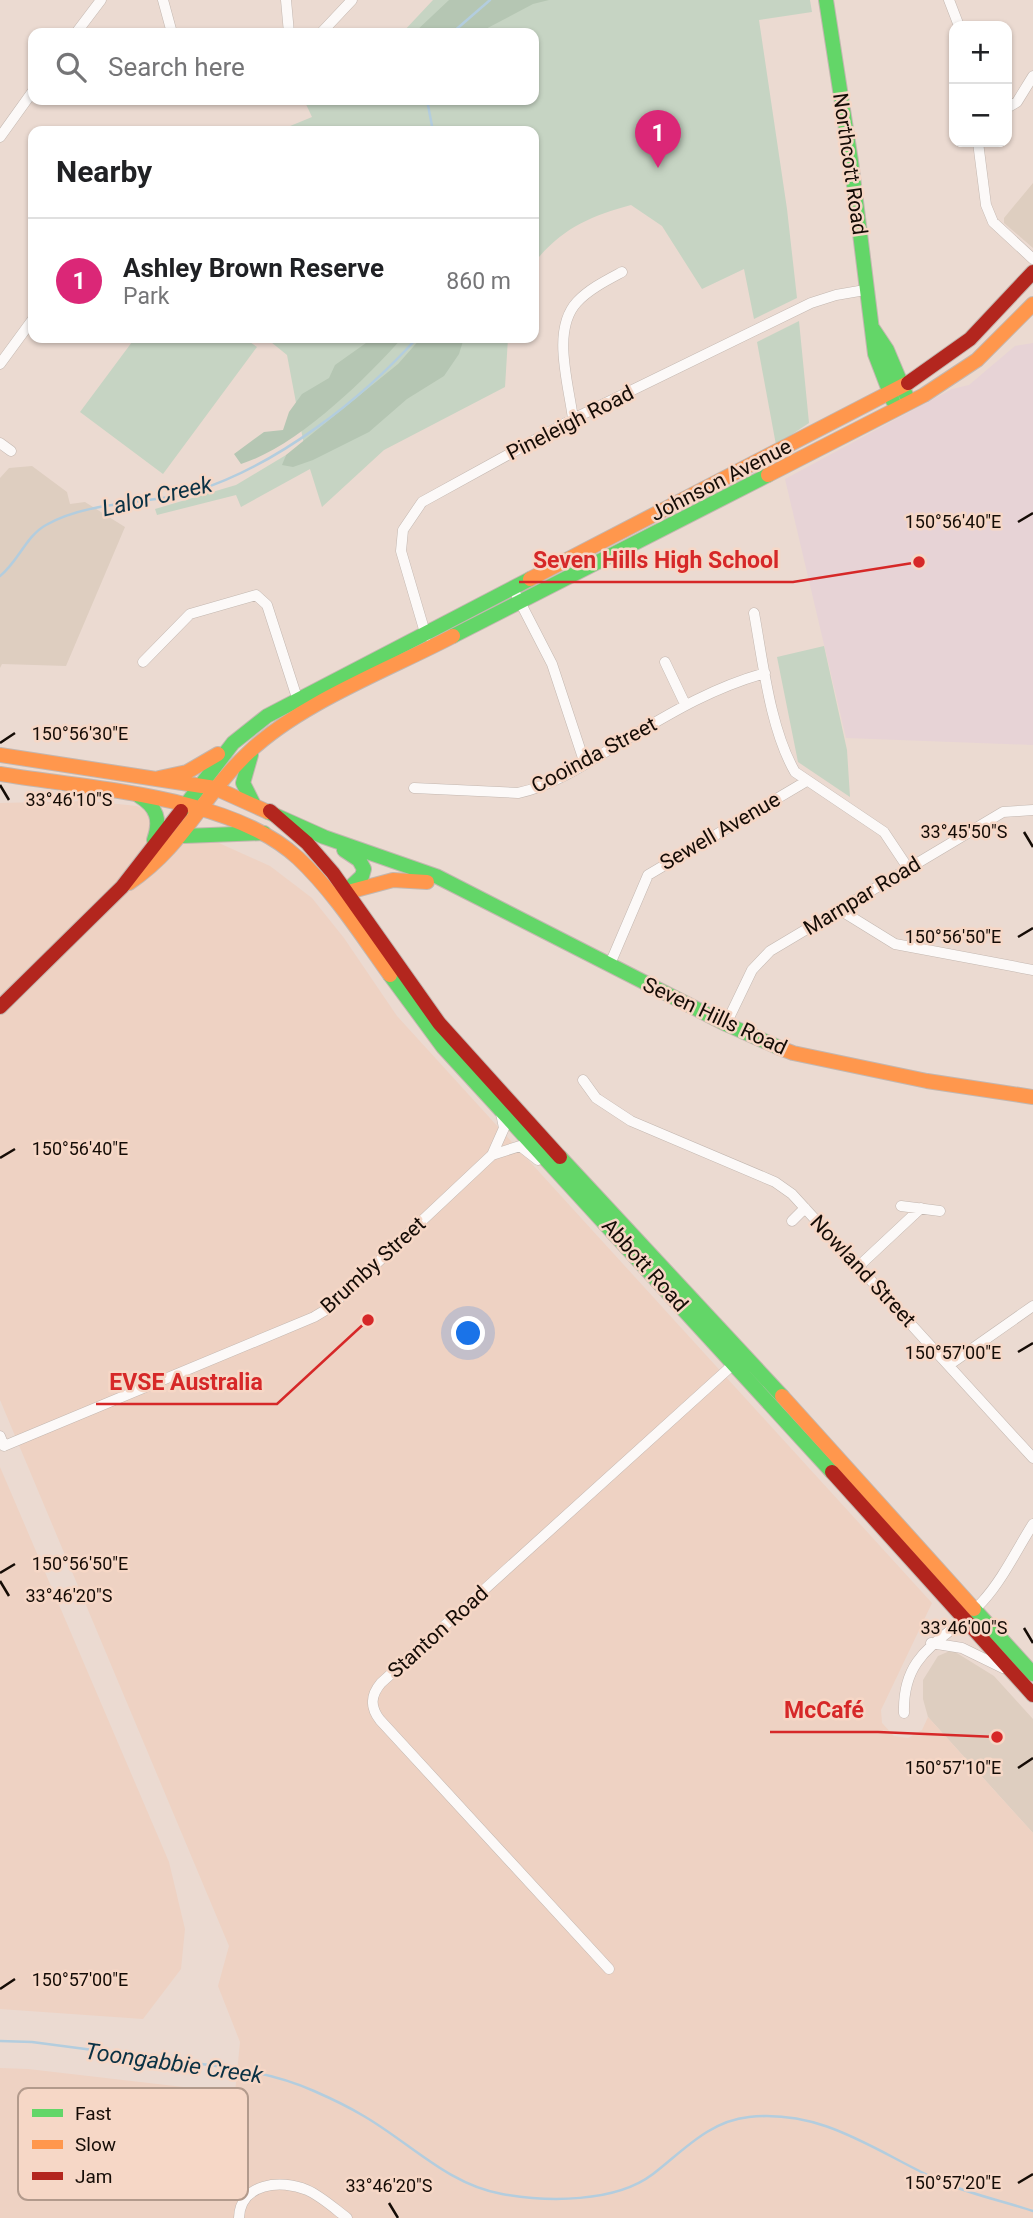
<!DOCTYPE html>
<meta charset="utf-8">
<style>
:root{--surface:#fff;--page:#f6f6f6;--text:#202124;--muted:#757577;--line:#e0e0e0;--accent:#db2777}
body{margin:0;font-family:Roboto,sans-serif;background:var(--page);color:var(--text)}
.controls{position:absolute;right:21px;top:21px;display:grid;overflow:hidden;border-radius:14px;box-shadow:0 2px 5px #0004}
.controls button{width:63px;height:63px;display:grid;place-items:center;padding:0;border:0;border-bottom:2px solid var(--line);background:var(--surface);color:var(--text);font:35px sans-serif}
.you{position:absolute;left:469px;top:1334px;width:24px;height:24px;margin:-18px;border:5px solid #fff;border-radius:50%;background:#1a73e8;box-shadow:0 0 0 10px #1a73e833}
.badge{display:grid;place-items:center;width:46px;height:46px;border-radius:50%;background:var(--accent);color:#fff;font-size:23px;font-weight:700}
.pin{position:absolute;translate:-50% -58px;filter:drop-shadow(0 2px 4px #0008)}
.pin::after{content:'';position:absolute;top:37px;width:24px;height:21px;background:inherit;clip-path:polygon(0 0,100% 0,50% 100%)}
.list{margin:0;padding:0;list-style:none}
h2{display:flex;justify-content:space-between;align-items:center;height:91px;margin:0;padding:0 28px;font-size:30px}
h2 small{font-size:23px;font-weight:400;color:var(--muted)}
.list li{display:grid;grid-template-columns:46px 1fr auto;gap:21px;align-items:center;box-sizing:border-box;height:126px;padding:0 28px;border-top:2px solid var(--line)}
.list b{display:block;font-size:26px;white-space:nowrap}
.list p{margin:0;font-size:23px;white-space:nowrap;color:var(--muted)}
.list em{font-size:23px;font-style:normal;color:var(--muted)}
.icon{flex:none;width:38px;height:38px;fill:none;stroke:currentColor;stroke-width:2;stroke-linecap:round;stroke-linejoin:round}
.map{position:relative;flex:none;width:1033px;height:2218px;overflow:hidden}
.search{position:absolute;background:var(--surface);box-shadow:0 2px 5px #0004;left:28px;top:28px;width:511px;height:77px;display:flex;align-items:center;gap:18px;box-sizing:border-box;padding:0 24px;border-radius:14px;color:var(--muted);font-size:26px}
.panel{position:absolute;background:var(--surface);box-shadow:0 2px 5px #0004;left:28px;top:126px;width:511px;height:217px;border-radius:14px}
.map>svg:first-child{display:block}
.commercial{fill:#decec0}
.built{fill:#eed2c3}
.education{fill:#e7d3d6}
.green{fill:#c6d4c3}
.forest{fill:#b5c6b3}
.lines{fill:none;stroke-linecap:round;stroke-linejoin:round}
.stream{stroke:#b3cdde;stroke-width:2.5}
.street-casing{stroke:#c3b7b0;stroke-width:11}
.fast-casing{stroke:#c3b7b0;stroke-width:16}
.slow-casing{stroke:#c3b7b0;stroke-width:16}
.jam-casing{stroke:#c3b7b0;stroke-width:16}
.street{stroke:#fcf9f8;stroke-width:10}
.fast{stroke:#63d668;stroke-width:14}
.slow{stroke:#ff974d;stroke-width:14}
.jam{stroke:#b3261e;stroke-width:14}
.ticks{fill:none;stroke:#150c06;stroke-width:2.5}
.labels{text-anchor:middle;stroke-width:5;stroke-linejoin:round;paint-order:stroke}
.street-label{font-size:21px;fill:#150c06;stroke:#f6d7c6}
.water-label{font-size:23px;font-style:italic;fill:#0a3144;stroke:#f6d7c6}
.key{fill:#f6d7c6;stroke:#b29a8c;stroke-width:2}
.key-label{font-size:19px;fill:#150c06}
.ticks-label{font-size:18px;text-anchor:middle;fill:#150c06;stroke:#f6d7c6;stroke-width:5;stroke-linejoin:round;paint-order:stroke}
.leader{fill:none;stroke:#d62828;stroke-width:2.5}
.callout-dot{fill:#d62828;stroke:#f6d7c6;stroke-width:2.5}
.callout-label{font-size:23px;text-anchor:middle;font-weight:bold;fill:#d62828;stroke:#f6d7c6;stroke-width:5;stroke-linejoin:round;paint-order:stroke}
</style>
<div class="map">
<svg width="1033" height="2218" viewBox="0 0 1033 2218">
<rect width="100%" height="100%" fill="#ebdad1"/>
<!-- commercial -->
<path class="commercial" d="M1033,183v65l-29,-25v-5z
M32,466l35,26 3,12 15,-2 40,25 -59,139 -64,-2 -2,4v-190l9,-10z
M952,1650l42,26 39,43v114l-105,-116 -5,-18v-19l15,-24z"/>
<!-- built -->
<path class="built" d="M88,801l49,5 133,60 42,32 32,40 53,78 535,587 -51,107 1,13 12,13 14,2 14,-8 6,-13 105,116v385h-1033v-150l28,1 207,24 5,-51 -22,-56 11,-40 -229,-546v-597z
M0,1467l169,395 16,67 -4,40 -38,50 -143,-10z"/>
<!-- education -->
<path class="education" d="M1033,343v402l-187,-7 -61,-259 167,-90 17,-4 46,-39z"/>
<!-- green -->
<path class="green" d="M433,0h377l2,12 -53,8 28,189 10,89 -43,21 -10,-50 -42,20 -40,-63 -31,-21c-41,11 -70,24 -97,58v-132h-256l34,-14 -8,-17h230v-67h-132z
M799,321l10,102 -33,22 -19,-103z
M135,338h109l13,9 -94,127 -83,-62z
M266,338h242l-3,49 -121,63 -62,57 -12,-38 -69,38 -5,-12 -79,20 -2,-6 81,-24 50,-30 -3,10 24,-4 -20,-106z
M824,646l23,104 3,47 -52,-35 -21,-105z"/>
<!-- forest -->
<path class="forest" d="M449,0h100l-16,4 -55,29h-64z
M373,338h29c-38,43 -106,109 -161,126l-7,-10 30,-22 19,-2 6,-18 13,-18 27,-16 6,-13z
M421,338h43l-5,16 -15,22 -37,23 -38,33 -56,28 -20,7 -11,-2 4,-10 112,-91z"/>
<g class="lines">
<!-- stream -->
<path class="stream" d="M452,33l38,-33
M427,100l6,31
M0,576c18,-14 26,-40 46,-51 44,-25 102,-20 150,-34 81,-26 164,-90 221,-153
M0,2041l32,1c49,6 97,13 145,19 47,6 93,10 137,30 16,7 33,15 48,24 46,26 86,70 140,79 45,8 113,9 151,-20 30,-23 56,-53 96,-57 75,-8 127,35 191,64 29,13 63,20 93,30"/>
<!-- street casing -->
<g class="street-casing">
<path id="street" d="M163,0l9,33
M286,0l3,33
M949,0l10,26
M76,33l25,-33
M321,33l31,-33
M1007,108l10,-6 16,-26
M0,137l33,-46
M978,142l8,63 7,17 40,37
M0,364l33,-45
M573,419c-4,-34 -22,-89 4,-117 12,-13 30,-22 45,-30
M0,443l11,8
M517,596l35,68 33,100
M754,613c9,49 16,116 41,159l89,60 24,36
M426,636l-25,-85 2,-21 19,-28 151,-83 238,-116 25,-8 29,-5
M143,662l47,-48 66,-19 11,10 32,99
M665,662l20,42
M414,788l104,5c34,-7 68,-29 97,-47 51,-30 93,-57 150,-73
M840,910l55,34 138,26
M610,964l38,-89 157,-93
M726,1024l26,-54 18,-19 233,-139 30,-2
M583,1080l13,18 35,23 144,61 17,12 241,264
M492,1155l28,-9 18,14
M901,1206l39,5
M792,1221l13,-13
M860,1265l61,-57
M949,1365l84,-59
M0,1436l4,10 310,-129 15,-9 163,-153 12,-27 -3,-15
M931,1643l31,5 41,20
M904,1713c-2,-65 44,-72 79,-112 20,-22 34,-52 50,-77
M609,1969l-229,-249c-10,-13 -10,-24 1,-37l356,-322
M239,2218c1,-35 42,-39 68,-28 14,6 28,19 40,28"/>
</g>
<!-- fast casing -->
<g class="fast-casing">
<path id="fast" d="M826,0l25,161 24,193 18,47
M873,329l14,21 19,45
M453,636l315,-161
M251,755l-8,28 10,20
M139,796c18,11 22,24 15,44
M181,811l52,-68 34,-27 263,-137
M268,812l56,25 112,39 290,148 54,24
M184,836l80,-3
M344,850l15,10 5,9 -2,7 -16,15
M390,975l53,72 389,425
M560,1157l222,239
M974,1609l59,65"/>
</g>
<!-- slow casing -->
<g class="slow-casing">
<path id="slow" d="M768,475l156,-80 53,-35 56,-56
M530,579l378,-196
M0,755l215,33 53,24
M0,774c90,15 230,21 298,84 36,34 64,78 92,117
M159,778l28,-6 31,-18
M129,883c55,-37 73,-87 119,-130 52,-50 140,-83 205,-117
M337,895l56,-15 34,2
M780,1048l13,5 134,28 106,16
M782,1396l192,213"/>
</g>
<!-- jam casing -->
<g class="jam-casing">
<path id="jam" d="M908,383l62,-44 63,-67
M270,811l37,32 26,30 106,150 121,134
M0,1007l122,-120 59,-76
M832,1472l201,223"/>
</g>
<!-- street -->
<use href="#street" class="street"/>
<!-- fast -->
<use href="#fast" class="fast"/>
<!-- slow -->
<use href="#slow" class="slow"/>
<!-- jam -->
<use href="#jam" class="jam"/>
</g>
<!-- ticks -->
<path class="ticks" d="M1018,522l15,-9M0,743l15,-10M0,785l9,15M1024,832l9,15M1018,937l15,-9M0,1158l15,-9M1018,1352l15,-9M0,1573l15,-9M0,1581l9,15M1024,1628l9,15M1018,1768l15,-10M0,1989l15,-10M1018,2183l15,-9M389,2203l9,15"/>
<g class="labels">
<!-- street labels -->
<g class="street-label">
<text transform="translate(850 164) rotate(82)" y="7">Northcott Road</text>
<text transform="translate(570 423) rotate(-27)" y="7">Pineleigh Road</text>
<text transform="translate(721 480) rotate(-27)" y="7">Johnson Avenue</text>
<text transform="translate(594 755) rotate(-28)" y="7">Cooinda Street</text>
<text transform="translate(720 831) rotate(-30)" y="7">Sewell Avenue</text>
<text transform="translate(862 896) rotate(-31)" y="7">Marnpar Road</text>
<text transform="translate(715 1016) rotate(25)" y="7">Seven Hills Road</text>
<text transform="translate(373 1265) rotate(-42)" y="7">Brumby Street</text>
<text transform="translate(645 1265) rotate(48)" y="7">Abbott Road</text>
<text transform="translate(863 1271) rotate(47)" y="7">Nowland Street</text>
<text transform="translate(438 1632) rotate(-42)" y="7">Stanton Road</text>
</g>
<!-- water labels -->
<g class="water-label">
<text transform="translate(157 496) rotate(-13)" y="8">Lalor Creek</text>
<text transform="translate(174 2063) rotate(8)" y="8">Toongabbie Creek</text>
</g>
</g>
<!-- legend -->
<rect x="18" y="2088" width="230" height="112" rx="10" class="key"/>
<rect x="32" y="2109" width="31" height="8" fill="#63d668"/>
<rect x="32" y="2140" width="31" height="9" fill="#ff974d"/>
<rect x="32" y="2172" width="31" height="8" fill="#b3261e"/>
<g class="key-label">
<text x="75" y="2120">Fast</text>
<text x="75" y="2151">Slow</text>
<text x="75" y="2183">Jam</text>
</g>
<g class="ticks-label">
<text x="953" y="528">150°56'40"E</text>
<text x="80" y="740">150°56'30"E</text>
<text x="69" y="806">33°46'10"S</text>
<text x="964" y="838">33°45'50"S</text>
<text x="953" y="943">150°56'50"E</text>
<text x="80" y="1155">150°56'40"E</text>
<text x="953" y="1359">150°57'00"E</text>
<text x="80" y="1570">150°56'50"E</text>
<text x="69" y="1602">33°46'20"S</text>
<text x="964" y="1634">33°46'00"S</text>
<text x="953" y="1774">150°57'10"E</text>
<text x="80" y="1986">150°57'00"E</text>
<text x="953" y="2189">150°57'20"E</text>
<text x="389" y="2192">33°46'20"S</text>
</g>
<!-- callouts -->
<path class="leader" d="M919 562L793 582H519M368 1320L277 1404H96M997 1737L878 1732H770"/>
<g class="callout-dot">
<circle cx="919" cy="562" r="7"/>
<circle cx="368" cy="1320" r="7"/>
<circle cx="997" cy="1737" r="7"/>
</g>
<g class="callout-label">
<text x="656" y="568">Seven Hills High School</text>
<text x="186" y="1390">EVSE Australia</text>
<text x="824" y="1718">McCafé</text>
</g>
</svg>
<div class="controls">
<button>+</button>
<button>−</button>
</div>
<div class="you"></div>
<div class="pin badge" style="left:658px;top:168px">1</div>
<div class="search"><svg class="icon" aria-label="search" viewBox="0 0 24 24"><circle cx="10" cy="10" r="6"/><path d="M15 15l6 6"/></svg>Search here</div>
<section class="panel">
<h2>Nearby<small></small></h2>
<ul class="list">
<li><span class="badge">1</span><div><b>Ashley Brown Reserve</b><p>Park</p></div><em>860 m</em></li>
</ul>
</section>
</div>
